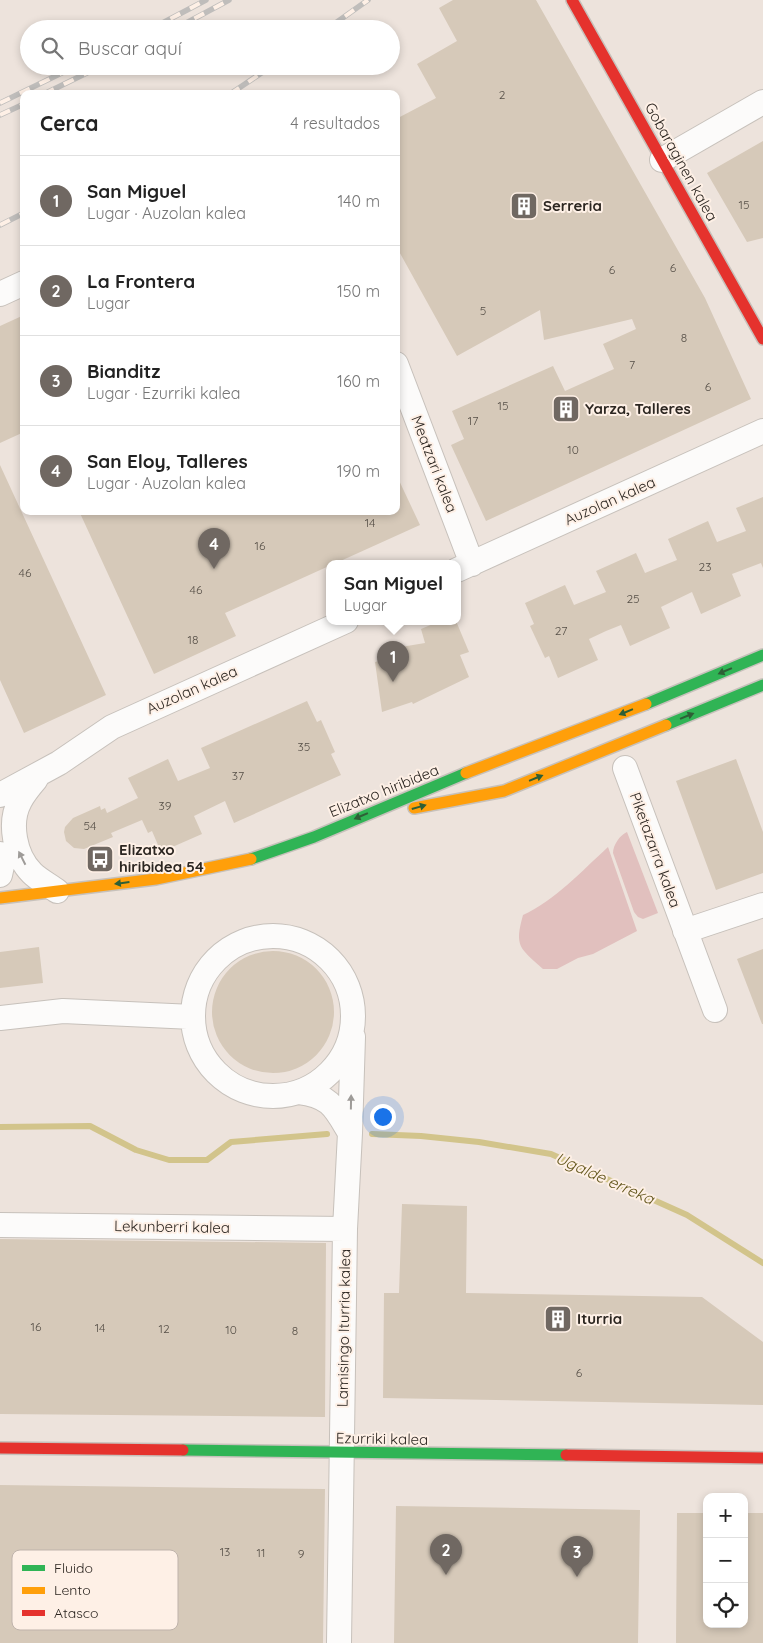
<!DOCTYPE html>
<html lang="es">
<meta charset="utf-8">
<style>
:root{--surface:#fff;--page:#f2f2f2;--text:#222;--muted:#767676;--line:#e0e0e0;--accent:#706862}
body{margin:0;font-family:Quicksand,sans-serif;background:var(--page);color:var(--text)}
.controls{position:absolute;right:15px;bottom:15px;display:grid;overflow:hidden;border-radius:10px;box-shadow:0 2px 8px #0003}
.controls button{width:45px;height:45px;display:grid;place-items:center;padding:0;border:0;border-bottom:1px solid var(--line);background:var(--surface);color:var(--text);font:25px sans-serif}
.you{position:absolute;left:382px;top:1116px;width:18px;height:18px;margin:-12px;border:4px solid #fff;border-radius:50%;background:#1a73e8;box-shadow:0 0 0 8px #1a73e833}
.badge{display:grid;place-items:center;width:32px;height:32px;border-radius:50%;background:var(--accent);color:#fff;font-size:16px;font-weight:700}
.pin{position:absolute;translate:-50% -41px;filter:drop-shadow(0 1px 2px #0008)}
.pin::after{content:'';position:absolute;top:26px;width:18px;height:15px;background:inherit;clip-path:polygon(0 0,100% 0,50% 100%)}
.popup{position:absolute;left:326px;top:560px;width:135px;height:65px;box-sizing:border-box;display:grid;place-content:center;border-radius:10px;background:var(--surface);filter:drop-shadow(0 1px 4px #0005);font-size:16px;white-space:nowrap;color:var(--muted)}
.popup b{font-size:19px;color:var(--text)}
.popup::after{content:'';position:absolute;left:50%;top:100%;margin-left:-10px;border:10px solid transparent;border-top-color:var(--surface)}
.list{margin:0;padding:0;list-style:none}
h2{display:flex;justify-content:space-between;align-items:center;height:65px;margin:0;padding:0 20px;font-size:21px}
h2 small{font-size:16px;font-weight:400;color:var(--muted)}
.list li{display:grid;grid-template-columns:32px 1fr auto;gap:15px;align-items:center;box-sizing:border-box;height:90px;padding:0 20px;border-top:1px solid var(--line)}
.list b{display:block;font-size:19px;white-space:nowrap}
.list p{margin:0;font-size:16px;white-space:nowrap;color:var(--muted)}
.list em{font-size:16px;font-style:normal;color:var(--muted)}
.icon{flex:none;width:28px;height:28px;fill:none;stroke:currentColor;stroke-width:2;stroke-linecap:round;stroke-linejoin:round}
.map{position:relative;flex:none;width:763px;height:1643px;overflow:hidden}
.search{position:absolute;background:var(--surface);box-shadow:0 2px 8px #0003;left:20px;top:20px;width:380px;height:55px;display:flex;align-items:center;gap:12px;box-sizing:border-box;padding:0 18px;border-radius:28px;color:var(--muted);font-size:19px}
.panel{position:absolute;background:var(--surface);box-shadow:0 2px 8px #0003;left:20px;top:90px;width:380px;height:425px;border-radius:10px}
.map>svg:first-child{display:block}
.green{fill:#e1c0be}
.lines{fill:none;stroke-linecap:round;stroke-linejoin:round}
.stream{stroke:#d2c48b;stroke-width:6}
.building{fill:#d6c9b9}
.street-casing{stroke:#c7c1bb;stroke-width:26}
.fast-casing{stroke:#c7c1bb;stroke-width:14}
.slow-casing{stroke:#c7c1bb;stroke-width:14}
.jam-casing{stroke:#c7c1bb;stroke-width:14}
.street{stroke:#fcfbfa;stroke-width:24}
.fast{stroke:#30b455;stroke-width:11}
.slow{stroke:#ff9f0a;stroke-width:11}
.jam{stroke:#e5322d;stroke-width:11}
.rail-casing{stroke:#bfbdbb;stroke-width:5.5}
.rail{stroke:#fef0e6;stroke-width:4;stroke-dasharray:11;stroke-linecap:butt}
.oneway{fill:#2e5f36}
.oneway2{fill:#9e9b98}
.labels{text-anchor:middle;stroke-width:4;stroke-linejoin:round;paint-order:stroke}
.number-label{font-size:12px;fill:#564f47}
.street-label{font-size:15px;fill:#2c2621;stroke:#fef0e6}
.poi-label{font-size:15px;font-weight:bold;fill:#2c2621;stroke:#fef0e6;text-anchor:start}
.water-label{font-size:16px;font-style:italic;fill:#63561c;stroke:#fef0e6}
.key{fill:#fef0e6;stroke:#bfb3ab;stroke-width:1}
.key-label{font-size:14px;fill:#2c2621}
</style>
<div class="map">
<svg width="763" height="1643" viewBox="0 0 763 1643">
<rect width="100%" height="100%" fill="#ede3dc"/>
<!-- green -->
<path class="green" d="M627,832l31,81 -15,6 -5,-2 -4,-5 -21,-59c0,-8 7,-18 14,-21z
M608,847l29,84 -44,23 -15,4 -21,11h-14c-23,-21 -29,-22 -20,-54 31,-14 60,-45 85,-68z"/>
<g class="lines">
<!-- stream -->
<path class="stream" d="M0,1127l90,-1 46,24 33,10h38l24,-18 96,-8
M372,1134l49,2 58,6 72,12 136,61 76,48"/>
</g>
<!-- building -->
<path class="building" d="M453,0h83l169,298 46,101 -265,122 -35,-76 13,-6 -12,-28 101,-45 12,25 49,-22 -11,-25 33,-15 -4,-10 -88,21 -4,-30 -83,46 -61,-110v-127l40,-21 -19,-34 40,-23 -18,-33z
M763,141v97l-16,4 -40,-69z
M24,315v117l-24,11v-117z
M0,465l106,230 -82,38 -24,-53z
M396,474l24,51 -84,38h-7v3l-104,47 11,23 -82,38 -75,-163h317z
M763,497v71l-2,-5 -29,11 9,22 -40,18 -9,-22 -31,15 9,21 -40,18 -9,-21 -15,6 -17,8 9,21 -40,18 -9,-22 -4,2 -15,-32 4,-2 -9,-21 40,-18 9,20 32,-13 -10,-21 40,-18 9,20 32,-13 -9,-21 40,-18 9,21 29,-11 -10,-23z
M440,621h16l13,31 -9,3 9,22 -56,27 -1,-2 -30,10 -7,-50 28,-7 -2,-8 24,-4 -4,-14z
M307,701l10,21 4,-2 14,32 -4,2 10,21 -107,48 -9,-22 -31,15 8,18 -41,18 -9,-21 -4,2 -6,-13 -31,13 2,4 -29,12 -10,-1 -8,-7 -2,-9 1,-5 8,-9 27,-12 1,4 4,-2 2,5 31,-15 -10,-20 40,-19 10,22 32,-13 -9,-20z
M736,759l27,73v41l-47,17 -40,-109z
M39,947l4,36 -43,5v-36z
M763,949v75h-1l-25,-65z
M212 1012a61 61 0 1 1 122 0a61 61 0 1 1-122 0Z
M402,1204l65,2 -1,87 236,4 61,45v63l-380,-7 1,-105h15z
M0,1239l326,4 -1,174 -325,-3z
M0,1485l325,4 -2,154h-323z
M396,1506l244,4 -2,133h-244z
M677,1513h30v111h37v-111h19v130h-87z"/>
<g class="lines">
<!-- street casing -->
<g class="street-casing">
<path id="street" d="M662,160l101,-58
M0,294l24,-11
M396,364l76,200
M457,570l306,-139
M625,768l90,242
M36,779c-6,7 -12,14 -16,22 -12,22 -5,55 12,72 7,7 17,12 25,18
M0,795l59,-32 53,-36 234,-106
M0,854l2,12 -2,9
M685,931l78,-26
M193 1016a80 80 0 1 1 160 0a80 80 0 1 1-160 0Z
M0,1018l63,-7 130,6
M299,1092c32,4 36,16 51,41l3,-96
M0,1225l345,4
M339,1643l6,-414 5,-96"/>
</g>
<!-- fast casing -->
<g class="fast-casing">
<path id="fast" d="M646,704l117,-49
M666,725l97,-40
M251,859l63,-22 152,-64
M183,1450l383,5"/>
</g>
<!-- slow casing -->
<g class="slow-casing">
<path id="slow" d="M466,773l180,-69
M414,808l90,-17 162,-66
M0,898l156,-19 95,-20"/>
</g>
<!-- jam casing -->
<g class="jam-casing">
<path id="jam" d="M572,0l191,339
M0,1448l183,2
M566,1455l197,3"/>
</g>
<!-- street -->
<use href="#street" class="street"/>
<!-- fast -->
<use href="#fast" class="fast"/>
<!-- slow -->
<use href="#slow" class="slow"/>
<!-- jam -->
<use href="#jam" class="jam"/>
<!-- rail casing -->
<g class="rail-casing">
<path id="rail" d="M151,29l55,-29
M175,29l54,-29
M327,29l41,-29
M44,94l57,-28
M230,94l42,-28
M0,103l76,-37
M0,115l24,-11
M0,225l24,-12"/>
</g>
<!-- rail -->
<use href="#rail" class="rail"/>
</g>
<!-- one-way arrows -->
<defs><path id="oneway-solid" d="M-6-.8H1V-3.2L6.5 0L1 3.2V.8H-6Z" transform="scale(1.25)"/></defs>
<g class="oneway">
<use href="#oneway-solid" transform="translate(725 671) rotate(157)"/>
<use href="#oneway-solid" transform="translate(626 712) rotate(158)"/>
<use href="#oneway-solid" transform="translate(687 716) rotate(-22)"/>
<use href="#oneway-solid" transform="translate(536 778) rotate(-22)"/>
<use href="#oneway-solid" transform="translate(419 807) rotate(-16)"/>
<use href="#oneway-solid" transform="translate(361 816) rotate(157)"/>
<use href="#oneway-solid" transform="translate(122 883) rotate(173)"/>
</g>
<g class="oneway2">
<use href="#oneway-solid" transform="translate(22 858) rotate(-117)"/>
<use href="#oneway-solid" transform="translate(351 1102) rotate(-89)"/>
</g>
<!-- icons -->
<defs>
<g id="building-square" transform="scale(1.4375)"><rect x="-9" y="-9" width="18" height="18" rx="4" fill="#706862" stroke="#fef0e6"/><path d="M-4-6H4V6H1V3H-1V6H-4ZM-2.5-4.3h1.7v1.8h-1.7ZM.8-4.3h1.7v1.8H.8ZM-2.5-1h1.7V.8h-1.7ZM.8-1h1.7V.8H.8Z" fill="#fff"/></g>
<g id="bus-square" transform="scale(1.4375)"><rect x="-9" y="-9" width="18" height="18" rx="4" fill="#706862" stroke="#fef0e6"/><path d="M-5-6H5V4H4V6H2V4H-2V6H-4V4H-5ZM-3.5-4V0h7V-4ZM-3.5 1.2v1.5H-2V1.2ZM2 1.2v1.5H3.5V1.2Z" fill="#fff"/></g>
</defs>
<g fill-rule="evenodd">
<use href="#building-square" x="524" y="206"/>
<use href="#building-square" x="566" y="409"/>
<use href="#bus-square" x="100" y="859"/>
<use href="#building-square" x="558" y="1319"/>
</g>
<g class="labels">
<!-- number labels -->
<g class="number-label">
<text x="502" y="99">2</text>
<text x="744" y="209">15</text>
<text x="673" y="272">6</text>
<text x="612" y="274">6</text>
<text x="483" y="315">5</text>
<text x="684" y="342">8</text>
<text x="632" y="369">7</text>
<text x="708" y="391">6</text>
<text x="503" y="410">15</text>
<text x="473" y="425">17</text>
<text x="573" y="454">10</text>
<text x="370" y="527">14</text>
<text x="260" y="550">16</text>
<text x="705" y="571">23</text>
<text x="25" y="577">46</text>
<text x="196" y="594">46</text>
<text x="633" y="603">25</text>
<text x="561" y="635">27</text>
<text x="193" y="644">18</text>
<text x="304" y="751">35</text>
<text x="238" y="780">37</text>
<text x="165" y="810">39</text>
<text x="90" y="830">54</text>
<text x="36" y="1331">16</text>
<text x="100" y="1332">14</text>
<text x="164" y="1333">12</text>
<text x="231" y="1334">10</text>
<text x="295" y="1335">8</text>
<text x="579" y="1377">6</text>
<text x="225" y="1556">13</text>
<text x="261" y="1557">11</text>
<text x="301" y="1558">9</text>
</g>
<!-- street labels -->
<g class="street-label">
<text transform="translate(681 162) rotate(61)" y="5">Gobaraginen kalea</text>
<text transform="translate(434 464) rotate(69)" y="5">Meatzari kalea</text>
<text transform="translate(610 501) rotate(-24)" y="5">Auzolan kalea</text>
<text transform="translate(192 690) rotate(-24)" y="5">Auzolan kalea</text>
<text transform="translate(384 791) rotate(-22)" y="5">Elizatxo hiribidea</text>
<text transform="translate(655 850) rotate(70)" y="5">Piketazarra kalea</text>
<text transform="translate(172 1227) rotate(1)" y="5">Lekunberri kalea</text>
<text transform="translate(344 1328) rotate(-89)" y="5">Lamisingo Iturria kalea</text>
<text transform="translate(382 1439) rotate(1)" y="5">Ezurriki kalea</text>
</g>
<!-- poi labels -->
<g class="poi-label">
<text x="543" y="211">Serreria</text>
<text x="585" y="414">Yarza, Talleres</text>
<text x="119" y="855">Elizatxo<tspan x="119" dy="17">hiribidea 54</tspan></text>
<text x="577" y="1324">Iturria</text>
</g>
<!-- water labels -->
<g class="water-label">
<text transform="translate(605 1178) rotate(24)" y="6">Ugalde erreka</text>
</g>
</g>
<!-- legend -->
<rect x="12" y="1550" width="166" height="80" rx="8" class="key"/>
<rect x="22" y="1565" width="23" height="6" fill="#30b455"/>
<rect x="22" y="1587" width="23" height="7" fill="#ff9f0a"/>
<rect x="22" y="1610" width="23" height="6" fill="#e5322d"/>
<g class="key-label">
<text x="54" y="1573">Fluido</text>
<text x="54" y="1595">Lento</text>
<text x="54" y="1618">Atasco</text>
</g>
</svg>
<div class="controls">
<button>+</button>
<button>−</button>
<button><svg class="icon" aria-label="locate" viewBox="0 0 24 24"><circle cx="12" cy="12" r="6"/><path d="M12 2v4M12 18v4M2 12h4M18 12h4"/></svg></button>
</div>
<div class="you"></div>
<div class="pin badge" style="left:393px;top:682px">1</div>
<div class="popup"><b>San Miguel</b>Lugar</div>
<div class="pin badge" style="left:446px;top:1575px">2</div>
<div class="pin badge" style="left:577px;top:1577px">3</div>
<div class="pin badge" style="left:214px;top:569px">4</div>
<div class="search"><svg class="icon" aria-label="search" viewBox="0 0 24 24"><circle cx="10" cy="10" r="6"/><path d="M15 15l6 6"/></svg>Buscar aquí</div>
<section class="panel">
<h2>Cerca<small>4 resultados</small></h2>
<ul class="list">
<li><span class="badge">1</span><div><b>San Miguel</b><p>Lugar · Auzolan kalea</p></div><em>140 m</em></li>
<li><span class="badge">2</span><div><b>La Frontera</b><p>Lugar</p></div><em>150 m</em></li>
<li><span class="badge">3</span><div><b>Bianditz</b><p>Lugar · Ezurriki kalea</p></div><em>160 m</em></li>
<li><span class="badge">4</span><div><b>San Eloy, Talleres</b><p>Lugar · Auzolan kalea</p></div><em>190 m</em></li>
</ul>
</section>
</div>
